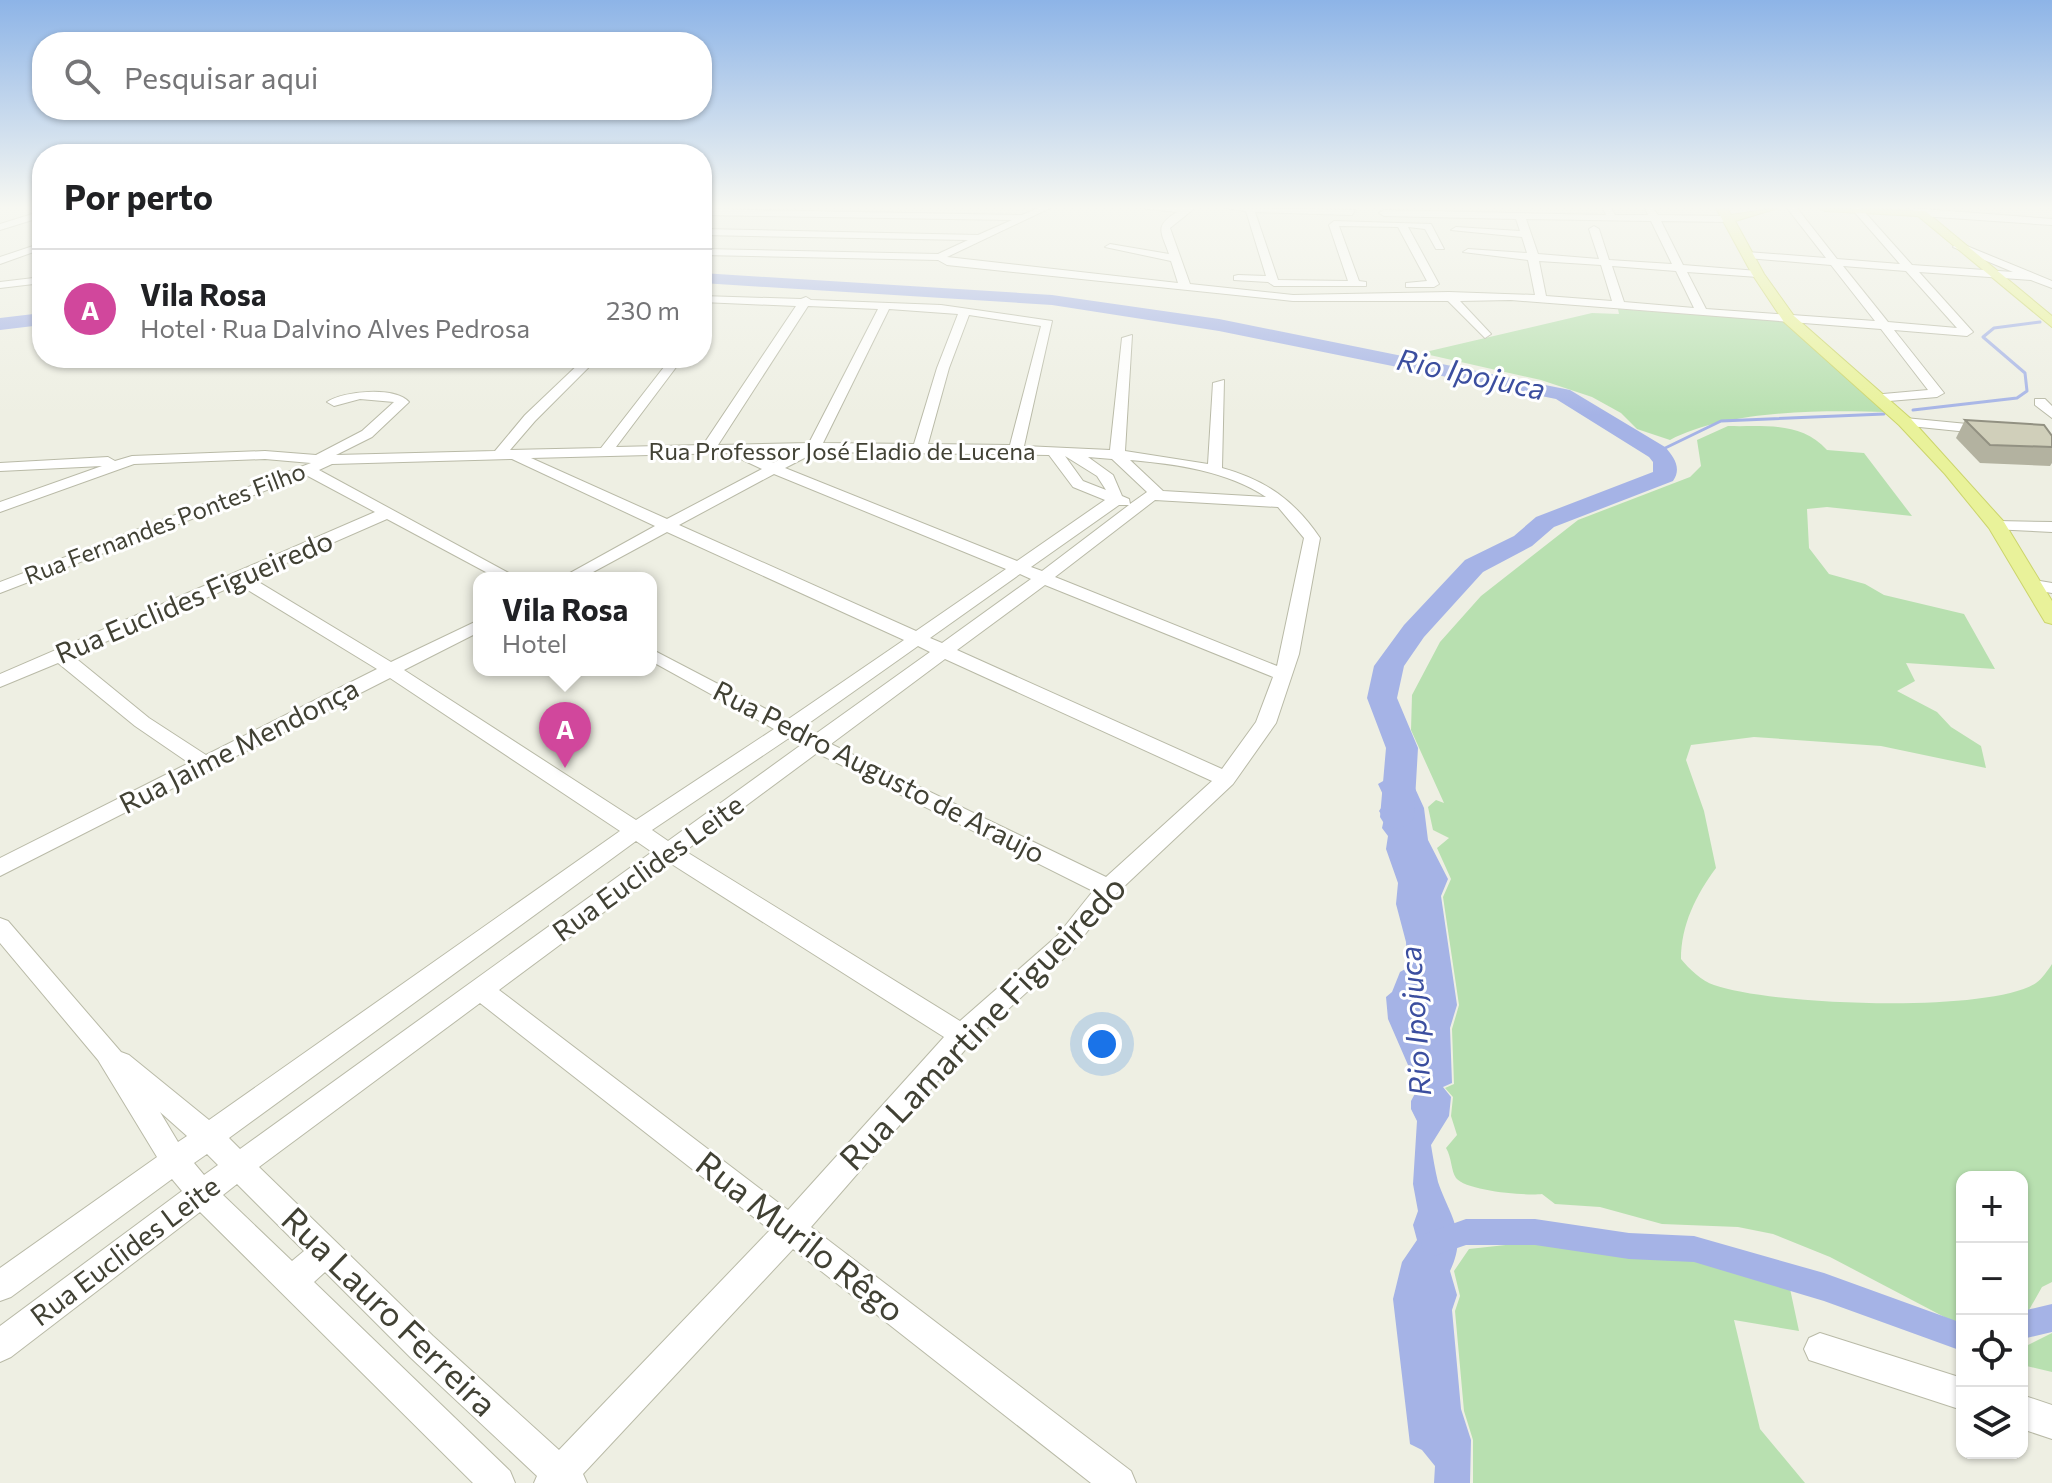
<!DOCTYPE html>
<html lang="pt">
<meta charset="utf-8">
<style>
:root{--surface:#fff;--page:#f6f6f6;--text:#202124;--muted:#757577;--line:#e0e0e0;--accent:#775126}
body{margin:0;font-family:Commissioner,sans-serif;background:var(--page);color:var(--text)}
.controls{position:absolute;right:24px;bottom:24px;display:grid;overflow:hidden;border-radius:16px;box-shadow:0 2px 6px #0004}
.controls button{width:72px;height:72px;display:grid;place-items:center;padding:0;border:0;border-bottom:2px solid var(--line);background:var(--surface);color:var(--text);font:40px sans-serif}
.you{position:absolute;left:1102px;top:1044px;width:28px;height:28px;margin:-20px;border:6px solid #fff;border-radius:50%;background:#1a73e8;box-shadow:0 0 0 12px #1a73e833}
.badge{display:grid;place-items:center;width:52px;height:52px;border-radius:50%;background:var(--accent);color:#fff;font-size:26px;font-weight:700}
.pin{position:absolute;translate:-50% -66px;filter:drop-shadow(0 2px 4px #0008)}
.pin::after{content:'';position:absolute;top:42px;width:28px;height:24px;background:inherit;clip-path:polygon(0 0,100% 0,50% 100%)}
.popup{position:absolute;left:473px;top:572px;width:184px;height:104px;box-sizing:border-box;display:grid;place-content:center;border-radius:16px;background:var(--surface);filter:drop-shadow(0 2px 6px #0005);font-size:26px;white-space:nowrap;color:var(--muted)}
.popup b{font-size:30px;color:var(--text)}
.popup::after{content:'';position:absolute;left:50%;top:100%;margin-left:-16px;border:16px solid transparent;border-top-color:var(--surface)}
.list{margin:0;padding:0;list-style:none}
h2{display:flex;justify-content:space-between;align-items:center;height:104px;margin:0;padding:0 32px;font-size:34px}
h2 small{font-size:26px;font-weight:400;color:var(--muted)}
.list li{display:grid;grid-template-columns:52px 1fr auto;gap:24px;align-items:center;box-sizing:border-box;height:120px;padding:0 32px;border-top:2px solid var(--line)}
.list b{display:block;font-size:30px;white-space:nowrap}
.list p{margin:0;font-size:26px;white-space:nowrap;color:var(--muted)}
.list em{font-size:26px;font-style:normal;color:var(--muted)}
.icon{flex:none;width:44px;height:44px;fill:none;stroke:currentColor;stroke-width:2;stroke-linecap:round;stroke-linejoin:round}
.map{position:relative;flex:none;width:2052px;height:1483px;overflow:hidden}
.search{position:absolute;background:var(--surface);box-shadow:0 2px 6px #0004;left:32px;top:32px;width:680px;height:88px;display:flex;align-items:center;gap:20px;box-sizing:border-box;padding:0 28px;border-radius:32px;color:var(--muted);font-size:30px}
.panel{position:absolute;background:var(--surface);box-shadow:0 2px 6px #0004;left:32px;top:144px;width:680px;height:224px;border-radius:32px}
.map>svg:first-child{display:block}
.green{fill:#b8e0b0}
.water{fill:#a5b3e6}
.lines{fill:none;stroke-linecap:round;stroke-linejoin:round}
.stream{stroke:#a5b3e6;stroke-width:3}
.canal{fill:#a5b3e6;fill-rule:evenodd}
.river{fill:#a5b3e6;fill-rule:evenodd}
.minor-casing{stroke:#b9baa7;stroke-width:2}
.major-casing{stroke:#ccd56c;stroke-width:2}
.minor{fill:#fff;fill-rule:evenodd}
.major{fill:#e9f29a;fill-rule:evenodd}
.wall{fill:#b3b2a0}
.building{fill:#d0cfba;stroke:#929182;stroke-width:2}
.labels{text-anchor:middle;stroke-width:6;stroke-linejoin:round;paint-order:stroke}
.far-street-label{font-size:24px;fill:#414134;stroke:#fff}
.street-label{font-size:28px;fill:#414134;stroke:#fff}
.water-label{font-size:30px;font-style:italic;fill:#3b4e9f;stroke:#fff}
.near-street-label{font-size:34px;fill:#414134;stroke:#fff}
</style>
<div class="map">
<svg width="2052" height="1483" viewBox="0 0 2052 1483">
<rect width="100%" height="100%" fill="#eeefe3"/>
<!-- green -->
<path class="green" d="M1618,309l168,12 99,91c-64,-2 -158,-2 -215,28l-33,-11 -16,-16 -29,-16 -51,-17 -120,-27 171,-40 27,1z
M1728,426c38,1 72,-5 99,24l37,3 48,63 -85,-9 -20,2 2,39 20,26 36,10 19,11 80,19 31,55 -89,-6 9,18 -18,10 40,21 14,15 30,19 5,22 -105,-22 -127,-9 -63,8 -5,15 18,51 12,57c-20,27 -35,57 -35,91 8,10 21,22 33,26 55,20 274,29 322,-2 6,-4 12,-13 16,-19v318l-10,5 -17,30 -3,1v-141h-60v145l-10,-1 -122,-64 -57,-23 -35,-7 -76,-3 -62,-17 -45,-3 -13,-10c-16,2 -76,-3 -86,-16 -5,-7 -4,-20 -10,-30l11,-13 -6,-19 2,-19 -8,-9 9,-4 -2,-55 7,-24 -16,-108 8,-18 -14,-31 12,-10 -16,-8 -5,-23 8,-7 8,3 -33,-73 1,-35 28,-53 41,-46 97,-76 112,-43 11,-11 -4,-26z
M1533,1242l163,15 93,27 10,47 -65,-11 26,109 45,54h-332v-43l-9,-29 -9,-100 5,-15 -6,-25 15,-22z
M2052,1333v39l-30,-7v-17z"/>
<!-- water -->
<path class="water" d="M1416,773l-2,13 10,22 4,32 20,39 -7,17 16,109 -7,23 2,55 -9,4 8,10 -2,19 -18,29c2,12 4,25 7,37 12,35 30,51 12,89l7,24 -5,15 9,99 10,31 -1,43h-36l1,-17 -13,-16 -12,-6 -17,-145 9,-37 15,-22 -4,-15 5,-14 -5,-27 4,-63 -6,-12v-8l7,-13 -30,-69 -2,-22 6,-5 8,-20 7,-4 -1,-26 -10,-38 2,-21 -12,-34 2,-13 -6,-8 2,-9 -5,-8 7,-10 -8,-17 12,-7z"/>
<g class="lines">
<!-- stream -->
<path class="stream" d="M1913,410l104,-12 10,-7 -2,-18 -42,-36 11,-9 46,-6
M1657,452l64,-31 163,-7"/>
<!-- canal -->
<path class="canal" d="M1466,1219h69l94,14 65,3 130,37 138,50v28l-138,-50 -130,-39 -65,-3 -94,-14h-69l-32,11 -10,-4 -3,-9 3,-9z
M2052,1304v28l-30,7v-28z"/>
<!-- river -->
<path class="river" d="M702,273l350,22 167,24 351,71 95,57c9,10 17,21 8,34l-119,46 -22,19 -49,26 -59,65 -20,29 -7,32 21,50 -4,69 -5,8 -12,4 -12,-4 -5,-8 6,-69 -19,-50 7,-32 30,-41 61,-65 49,-24 22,-19 117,-45v-10l-4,-5 -93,-58 -337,-68 -167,-26 -350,-22z
M42,313v12l-42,5v-12z"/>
<!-- minor casing -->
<g class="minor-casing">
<path id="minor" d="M1038,208h12l-103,49 231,26 -7,-22 -66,-14 5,-3 59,10c-8,-23 -15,-28 8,-42l-37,-4h55l-25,20 20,56 103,11 156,-3 86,3 -7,-35 -65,-8 5,-3 59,4 -5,-16 -71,-7 5,-3 64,4 -4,-12 -132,-3 -5,-3 5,-3 222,5 -3,-7h8l4,7h33l-3,-7h8l5,7 70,1 5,3 -5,3 -67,-1 22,44 75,6 5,3 -5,3 -71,-5 19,37 169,12 -44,-56 -84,-7 -5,-3 5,-3 79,6 -39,-50h10l40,51 63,5 -49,-56h10l51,57 101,7 -60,-25 4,-5 95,39v7l-21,-8 -112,-8 54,60 -6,4 -73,-6 50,63 -7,4 -60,5 -7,-4 2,-3 56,-5 -47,-61 -370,-29 -51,1 31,33 -6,4 -37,-37h-155l-346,-36 -9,-5 -236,-5v-6l236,5 30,-14 -266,-5v-6l276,6 34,-15 -310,-5v-6l320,6zM1526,219l125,2 21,43 -63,-4 -10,-31 -5,-3 -5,3 10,30 -61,-5zM1539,261l62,4 11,36 -66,-5zM1612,266l64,5 18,37 -70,-6zM1843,266l63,5 51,57 -69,-6z
M1225,208l130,2 -3,5 -97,-3 23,68 70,1 -19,-56 5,-4 97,3 13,25h-8l-11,-20 -17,-2 31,57 -5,3h-28v-4l21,-2 -29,-54 -59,-1 20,55 7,1v4h-92l-6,-4 -34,-2v-4l4,-1 28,1 -20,-65z
M1909,208l143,11v6l-131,-9z
M42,211v6l-42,13v-6z
M42,243v6l-42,15v-7z
M42,277v6l-42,5v-6z
M702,296l99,3 5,-2 5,3 130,5 111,16 -28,125 86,4 12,-112 10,-3 -7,116 83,13 5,-81 11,-3 -2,88c44,12 73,33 98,70l-21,116 -23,69 -43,61 -117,110 -43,56 -102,93 -160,184 320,244 5,12h-45l-298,-234 -210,225 4,9h-53l3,-7 -126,-118 -86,-86 -11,10 196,189 5,12h-42l-273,-271 -189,145 -11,5v-36l182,-135 -10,-12 -161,118 -11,4v-33l157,-111 -59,-97 -98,-117v-25l8,3 113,131 8,3 80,65 411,-289 -230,-153 -390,198v-18l189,-95 -54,-37 -77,-63 -58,24v-13l375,-162 -69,-37 -306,118v-11l311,-119 -46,-4 -131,5 -134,48v-10l102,-36 -102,5v-8l108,-6 7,4 17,-5 133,-5 51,4 46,-24 32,-29 -34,-3 -26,7 -7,-4c16,-11 68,-16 82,0l-37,35 -36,18 159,-4 30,-36 60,-57h13l-63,63 -25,29 91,-2 70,-90h12l-67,89 87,-2 93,-139 -94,-4zM808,306l70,3 -69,134 -91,2zM889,309l69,5 -21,54 -23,76 -91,-1zM969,315l72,11 -31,119 -82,-1 21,-76zM794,452l-21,11 -26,-10zM816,452l233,3 24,32 32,13 -88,61 -232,-93zM728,453l34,16 -95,50 -136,-61zM1065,456l32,20 9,14 -23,-9zM1088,457l24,2 35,33 -17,12 -1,-5 -7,-3 -9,-21zM512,459l143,67 -94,52h21l85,-46 237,108 -117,80 -136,-71v12l123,68 -138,91 -232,-150 75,-38v-12l-88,42 -139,-84 135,-59 110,59h21l-199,-108 13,-6zM1130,460c46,4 97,11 136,37l-103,-6zM774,474l232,95 -90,62 -237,-106zM1155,500l123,7 26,31 -27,128 -222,-89zM1119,505h10l-87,66 -11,-4zM1020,574l11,5 -89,64 -12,-5zM238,584l139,85 -171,86 -57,-37 -76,-62zM1045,585l228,92 -17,45 -34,47 -265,-119zM918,646l12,6 -116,83 -12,-7zM945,659l267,122 -106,96 -275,-133zM789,738l12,7 -133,96 -16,-11zM817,753l276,138 -36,45 -97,85 -275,-170zM636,841l16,11 -412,297 -11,-11zM670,863l274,174 -156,173 -289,-220zM480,1003l290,227 -211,220 -126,-114 -174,-169zM160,1112l27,24 -9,6zM207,1154l11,11 -14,10 -10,-12zM237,1184l67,67 -12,10 -69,-66z
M2035,399h10l7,7v12l-17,-13z
M1905,418l83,8 7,4 -7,4 -88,-9 -2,-3z
M1997,521l55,1v10l-61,-3 -2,-3z
M2034,580l18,3v10l-24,-4v-8z
M1820,1333l142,45v32l-153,-50 -5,-11 5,-11z
M2022,1395l30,10v34l-30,-10z"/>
</g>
<!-- major casing -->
<g class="major-casing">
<path id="major" d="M1716,208h11l4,7 47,-7 -43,13 29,53 30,42 117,103 93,103 48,79v23l-7,-2 -56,-94 -44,-54 -46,-49 -115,-103 -32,-48z
M1819,208l106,3 127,105v11l-134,-111 -93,-5z"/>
</g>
<!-- minor -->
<use href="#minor" class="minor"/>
<!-- major -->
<use href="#major" class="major"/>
</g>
<!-- wall -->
<path class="wall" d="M1965,420l87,16v27l-2,3 -70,-3 -24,-25z"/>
<!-- building -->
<path class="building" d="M1965,420l79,5 8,11v11l-62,-2z"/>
<!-- sky -->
<linearGradient id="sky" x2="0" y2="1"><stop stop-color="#8db4e7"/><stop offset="0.5" stop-color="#f7f8f2"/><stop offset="1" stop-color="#f7f8f2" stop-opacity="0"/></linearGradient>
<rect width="2052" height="415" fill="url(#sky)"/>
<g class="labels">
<!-- far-street labels -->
<g class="far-street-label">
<text x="842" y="460">Rua Professor José Eladio de Lucena</text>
<text transform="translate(165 524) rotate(-21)" y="8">Rua Fernandes Pontes Filho</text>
</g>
<!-- street labels -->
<g class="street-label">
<text transform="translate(194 597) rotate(-23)" y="10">Rua Euclides Figueiredo</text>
<text transform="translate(239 746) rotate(-27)" y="10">Rua Jaime Mendonça</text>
<text transform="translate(879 772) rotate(27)" y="10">Rua Pedro Augusto de Araujo</text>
<text transform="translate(648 868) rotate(-36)" y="10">Rua Euclides Leite</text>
<text transform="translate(125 1251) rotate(-37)" y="10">Rua Euclides Leite</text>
</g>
<!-- water labels -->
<g class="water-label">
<text transform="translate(1471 375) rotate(12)" y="10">Rio Ipojuca</text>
<text transform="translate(1416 1021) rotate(-94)" y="10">Rio Ipojuca</text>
</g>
<!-- near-street labels -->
<g class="near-street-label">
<text transform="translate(983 1023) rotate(-46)" y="12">Rua Lamartine Figueiredo</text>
<text transform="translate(800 1237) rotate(38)" y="12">Rua Murilo Rêgo</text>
<text transform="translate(389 1312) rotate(44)" y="12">Rua Lauro Ferreira</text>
</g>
</g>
</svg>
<div class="controls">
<button>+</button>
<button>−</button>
<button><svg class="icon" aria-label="locate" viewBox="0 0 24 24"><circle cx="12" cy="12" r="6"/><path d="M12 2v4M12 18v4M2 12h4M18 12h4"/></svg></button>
<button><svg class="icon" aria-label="layers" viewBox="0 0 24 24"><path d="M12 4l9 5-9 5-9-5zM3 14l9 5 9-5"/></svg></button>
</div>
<div class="you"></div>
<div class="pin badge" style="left:565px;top:768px;background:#d1479c">A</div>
<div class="popup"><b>Vila Rosa</b>Hotel</div>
<div class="search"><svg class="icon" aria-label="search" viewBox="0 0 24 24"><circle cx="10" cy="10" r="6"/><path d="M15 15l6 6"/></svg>Pesquisar aqui</div>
<section class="panel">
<h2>Por perto<small></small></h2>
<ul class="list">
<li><span class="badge" style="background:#d1479c">A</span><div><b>Vila Rosa</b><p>Hotel · Rua Dalvino Alves Pedrosa</p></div><em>230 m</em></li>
</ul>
</section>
</div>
